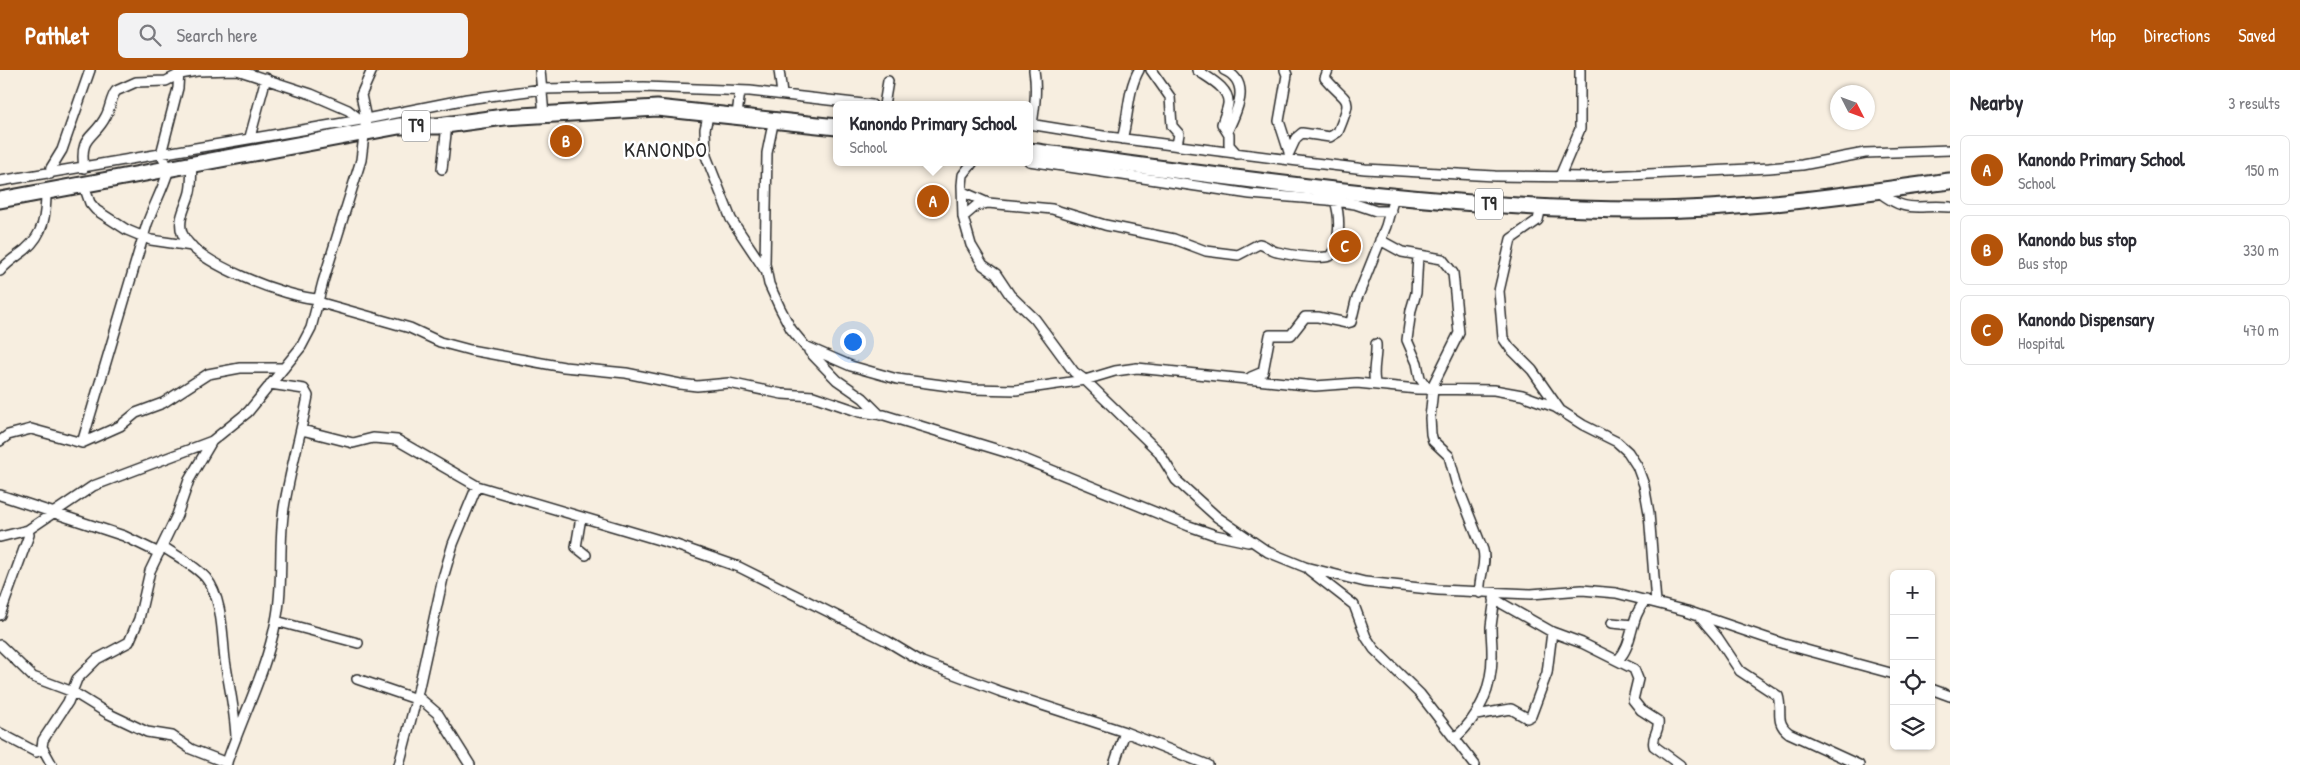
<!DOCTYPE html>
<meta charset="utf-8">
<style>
:root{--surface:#fff;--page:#f2f2f3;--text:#2b2b33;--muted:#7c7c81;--line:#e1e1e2;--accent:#b45309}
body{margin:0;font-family:"Patrick Hand",sans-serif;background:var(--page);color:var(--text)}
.controls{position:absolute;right:15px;bottom:15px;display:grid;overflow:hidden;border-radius:8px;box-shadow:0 1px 4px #0004}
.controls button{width:45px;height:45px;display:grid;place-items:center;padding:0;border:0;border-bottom:1px solid var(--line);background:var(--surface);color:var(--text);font:25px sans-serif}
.compass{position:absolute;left:1830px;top:15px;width:45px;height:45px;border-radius:50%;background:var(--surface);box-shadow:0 1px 4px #0004;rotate:132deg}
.you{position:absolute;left:852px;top:271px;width:18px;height:18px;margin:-12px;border:4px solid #fff;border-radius:50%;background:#1a73e8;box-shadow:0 0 0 8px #1a73e833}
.badge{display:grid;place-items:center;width:32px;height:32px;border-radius:50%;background:var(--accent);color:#fff;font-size:16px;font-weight:700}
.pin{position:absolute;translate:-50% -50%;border:2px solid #fff;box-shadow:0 1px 5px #0006}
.popup{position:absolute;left:833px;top:31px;width:200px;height:65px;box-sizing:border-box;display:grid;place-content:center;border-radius:8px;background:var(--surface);filter:drop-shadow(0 1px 4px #0005);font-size:16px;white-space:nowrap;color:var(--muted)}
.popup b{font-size:19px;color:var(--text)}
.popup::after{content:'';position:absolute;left:50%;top:100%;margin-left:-10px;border:10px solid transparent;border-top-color:var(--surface)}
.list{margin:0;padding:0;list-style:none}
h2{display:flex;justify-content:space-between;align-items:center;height:65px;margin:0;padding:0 20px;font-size:21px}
h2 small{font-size:16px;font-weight:400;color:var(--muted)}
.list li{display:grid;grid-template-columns:32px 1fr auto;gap:15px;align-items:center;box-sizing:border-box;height:70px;margin:0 10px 10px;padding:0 10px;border:1px solid var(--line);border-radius:8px}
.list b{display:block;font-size:19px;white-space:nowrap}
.list p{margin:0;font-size:16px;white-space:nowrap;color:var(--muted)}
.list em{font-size:16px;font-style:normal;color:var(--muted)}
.icon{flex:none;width:28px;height:28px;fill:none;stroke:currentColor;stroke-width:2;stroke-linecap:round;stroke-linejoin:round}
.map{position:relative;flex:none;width:1950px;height:695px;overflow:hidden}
header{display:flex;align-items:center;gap:30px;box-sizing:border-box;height:70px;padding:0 25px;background:var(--accent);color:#fff}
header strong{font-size:24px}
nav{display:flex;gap:28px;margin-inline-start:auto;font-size:18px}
.search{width:350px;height:45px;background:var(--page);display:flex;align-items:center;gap:12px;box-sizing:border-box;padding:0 18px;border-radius:8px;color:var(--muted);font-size:19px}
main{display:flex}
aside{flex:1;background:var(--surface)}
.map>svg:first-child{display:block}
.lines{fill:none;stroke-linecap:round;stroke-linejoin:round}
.street-casing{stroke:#2b2b2b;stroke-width:12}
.highway-casing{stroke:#2b2b2b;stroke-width:19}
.street{stroke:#fff;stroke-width:9}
.highway{stroke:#fff;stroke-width:15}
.labels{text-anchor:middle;stroke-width:5;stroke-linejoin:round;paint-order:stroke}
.shield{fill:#fff;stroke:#6b6b6b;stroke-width:1}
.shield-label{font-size:18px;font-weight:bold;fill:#2b2b2b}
.quarter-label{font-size:21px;letter-spacing:1px;fill:#2b2b2b;stroke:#fff}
</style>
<header>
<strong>Pathlet</strong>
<div class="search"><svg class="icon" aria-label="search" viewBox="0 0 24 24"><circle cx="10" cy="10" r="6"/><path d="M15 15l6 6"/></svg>Search here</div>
<nav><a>Map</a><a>Directions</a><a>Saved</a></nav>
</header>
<main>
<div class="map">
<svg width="1950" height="695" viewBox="0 0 1950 695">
<rect width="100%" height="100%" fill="#f7eee0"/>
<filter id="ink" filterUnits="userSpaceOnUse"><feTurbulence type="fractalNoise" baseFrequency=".02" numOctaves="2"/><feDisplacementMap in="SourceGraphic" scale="10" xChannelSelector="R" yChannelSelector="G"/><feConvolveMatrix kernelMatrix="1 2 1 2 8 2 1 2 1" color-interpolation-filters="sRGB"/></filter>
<g filter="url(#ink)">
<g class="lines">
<!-- street casing -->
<g class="street-casing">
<path id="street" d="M540,0l4,45
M779,0l3,24
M1151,0l19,27 2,29 7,8 -2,11
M1197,0c11,8 33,18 31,34 -1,7 -4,13 -6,20l7,11v10l8,9
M1224,0c28,12 13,41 3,62
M1285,0l2,5 -8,46 10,31
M884,35l4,-24
M709,42l-4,17 1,27 25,63 34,51
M737,45l3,-24
M774,49l-7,34 -2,111 4,20 11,24 11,21 14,17 46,20 46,13 75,10 44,1 69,-10 30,-9 22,-3 178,18 42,-3 60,6 77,1 28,5 33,12 28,18 34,17 11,10 9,14 7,19 5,28 7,90
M1029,54l80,13 197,25 59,7 130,7 94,1 180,-9 33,-3 63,-12 85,-3
M1032,54c3,-19 5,-35 2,-54
M250,67l16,-59
M1122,69c7,-23 5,-48 17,-69
M1289,83l7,-15 6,-5 28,4 8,-5c16,-38 10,-27 -13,-54l3,-8
M1029,91l221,33 78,6 27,4 21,7h15
M973,92l-10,13 -1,10 1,32 8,28 12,20 13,9 14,21 25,24 39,53 11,8 73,71 18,29 41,37 51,35 37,15 60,15 73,8 93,4 51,-4 34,3 71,18 97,33 110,30
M192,96c-1,9 0,18 -2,26 -3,13 -13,27 -8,41 11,30 106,65 137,66
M84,98c-5,-34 10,-28 22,-52 4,-7 5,-19 10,-25l20,-9 30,-1 14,-7 17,-3 40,-1 74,24 37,16 13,10
M442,99l5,-44
M50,104l1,-6 11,-18 28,-80
M1560,106l20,-47v-59
M0,111l361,-61 106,-21 76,-10 101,-2 106,4 122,14
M84,116l6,17 6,7 31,20 24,10 41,6
M1878,121c29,24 39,13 72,16
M963,122l25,11 64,6 53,16 69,14 32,12 32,4 21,-11c7,1 11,7 18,8 14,3 40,8 53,4 11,-11 10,-41 5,-55
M1541,137l-3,13 -27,19 -12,52 4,47 7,10 22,22 28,40
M963,147l13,-11 12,-3
M1380,170l22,12 40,7 11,14 6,60 -28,56
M1418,185l-2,38 -5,17 -4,30 10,23 3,15 8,11
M0,201c7,-9 16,-14 25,-21 19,-16 21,-35 21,-58
M318,232l92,26 30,14 30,8 94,17 62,6 54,11 17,2 32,-3 53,11 31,2 47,16 24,3 128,39 177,72 26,9 33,7
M1376,274c1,13 -5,30 0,41
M809,281l28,29 26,18 17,17
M1251,307l12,-5 7,-37h21l14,-18h13l29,6 4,-1 5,-21 30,-75 8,-29
M1433,319l-3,29 1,16 2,7 16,15 7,26 27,68c4,15 -5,28 -3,43
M302,360l51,13 20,-5 24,2 80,46 199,59 63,22 148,74 35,21 77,29 126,41 83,33
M0,371l8,-6 23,-6 51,14 38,-17 16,-13 27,-10 45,-29 32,-6h44
M82,373l65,-219c7,-19 16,-35 22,-55l-8,-15 17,-66 1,-18
M0,425l124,41 35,17
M581,447l-5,30 10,8
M0,467l28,-7
M162,476c14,10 33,19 44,32 17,21 16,57 19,82 4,26 10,51 11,77
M1309,500l45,35 12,32 8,12 46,45 55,71
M1494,529l58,33 30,11 52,26 4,10 -5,21 8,10 17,11c2,10 -7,16 -4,25l26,19
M0,545l29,-80 -1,-5 65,-44 119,-45 36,-29 53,-65 10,-19 12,-46 38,-122 5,-41 -5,-24 11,-25
M1700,547l18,21 22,33 38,25c5,15 -4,26 11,37l70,32
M276,551l82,22
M1612,553l21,2
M0,575l33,32 40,15 34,21 40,19 25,4 19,13 36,14
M1618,590c16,-16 11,-42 28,-60
M357,609l59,20
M1931,619l19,7
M417,626l21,18 32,51
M1476,645l35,-6 16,9 4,-2 16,-43 5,-41
M0,663l36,19 7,-3
M1455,668c25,-22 38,-52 37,-87 0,-8 -1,-16 -1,-24 1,-10 3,-20 4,-31
M52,695l-10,-18 1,-7 25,-38 9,-23 20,-20 32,-17 10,-23 11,-48 27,-56 12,-35 23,-39
M226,695c16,-48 40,-93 50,-144 8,-37 2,-75 8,-113 6,-38 17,-74 24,-112l-4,-7 -34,-5
M399,695l18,-69 26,-118 10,-34 24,-58
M1114,695l11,-33"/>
</g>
<!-- highway casing -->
<g class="highway-casing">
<path id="highway" d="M1029,81c203,26 406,58 611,59 104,0 208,-15 310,-29
M0,130l399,-74h39l66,-9 153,-9 180,19"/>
</g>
<!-- street -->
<use href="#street" class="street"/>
<!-- highway -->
<use href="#highway" class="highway"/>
</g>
</g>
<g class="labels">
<!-- shield labels -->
<g class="shield">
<rect x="402" y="40.5" width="28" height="31" rx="4"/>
<rect x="1475" y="118.5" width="28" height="31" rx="4"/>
</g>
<g class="shield-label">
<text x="416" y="62">T9</text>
<text x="1489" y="140">T9</text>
</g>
<!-- quarter labels -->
<g class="quarter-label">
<text x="666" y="87">KANONDO</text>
</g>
</g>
</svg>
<div class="controls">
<button>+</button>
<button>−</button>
<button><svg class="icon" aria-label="locate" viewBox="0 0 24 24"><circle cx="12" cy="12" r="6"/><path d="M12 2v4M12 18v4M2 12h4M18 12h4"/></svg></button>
<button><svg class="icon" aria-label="layers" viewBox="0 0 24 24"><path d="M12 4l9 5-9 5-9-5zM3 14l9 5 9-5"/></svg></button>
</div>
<svg class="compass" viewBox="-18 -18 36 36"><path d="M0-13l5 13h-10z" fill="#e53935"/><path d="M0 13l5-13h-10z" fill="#7c7c81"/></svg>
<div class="you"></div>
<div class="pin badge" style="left:933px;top:131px">A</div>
<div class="popup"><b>Kanondo Primary School</b>School</div>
<div class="pin badge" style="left:566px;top:71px">B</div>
<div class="pin badge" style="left:1345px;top:176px">C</div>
</div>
<aside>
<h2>Nearby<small>3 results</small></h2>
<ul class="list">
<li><span class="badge">A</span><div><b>Kanondo Primary School</b><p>School</p></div><em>150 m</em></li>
<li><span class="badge">B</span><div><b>Kanondo bus stop</b><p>Bus stop</p></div><em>330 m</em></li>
<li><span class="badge">C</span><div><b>Kanondo Dispensary</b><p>Hospital</p></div><em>470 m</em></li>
</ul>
</aside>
</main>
